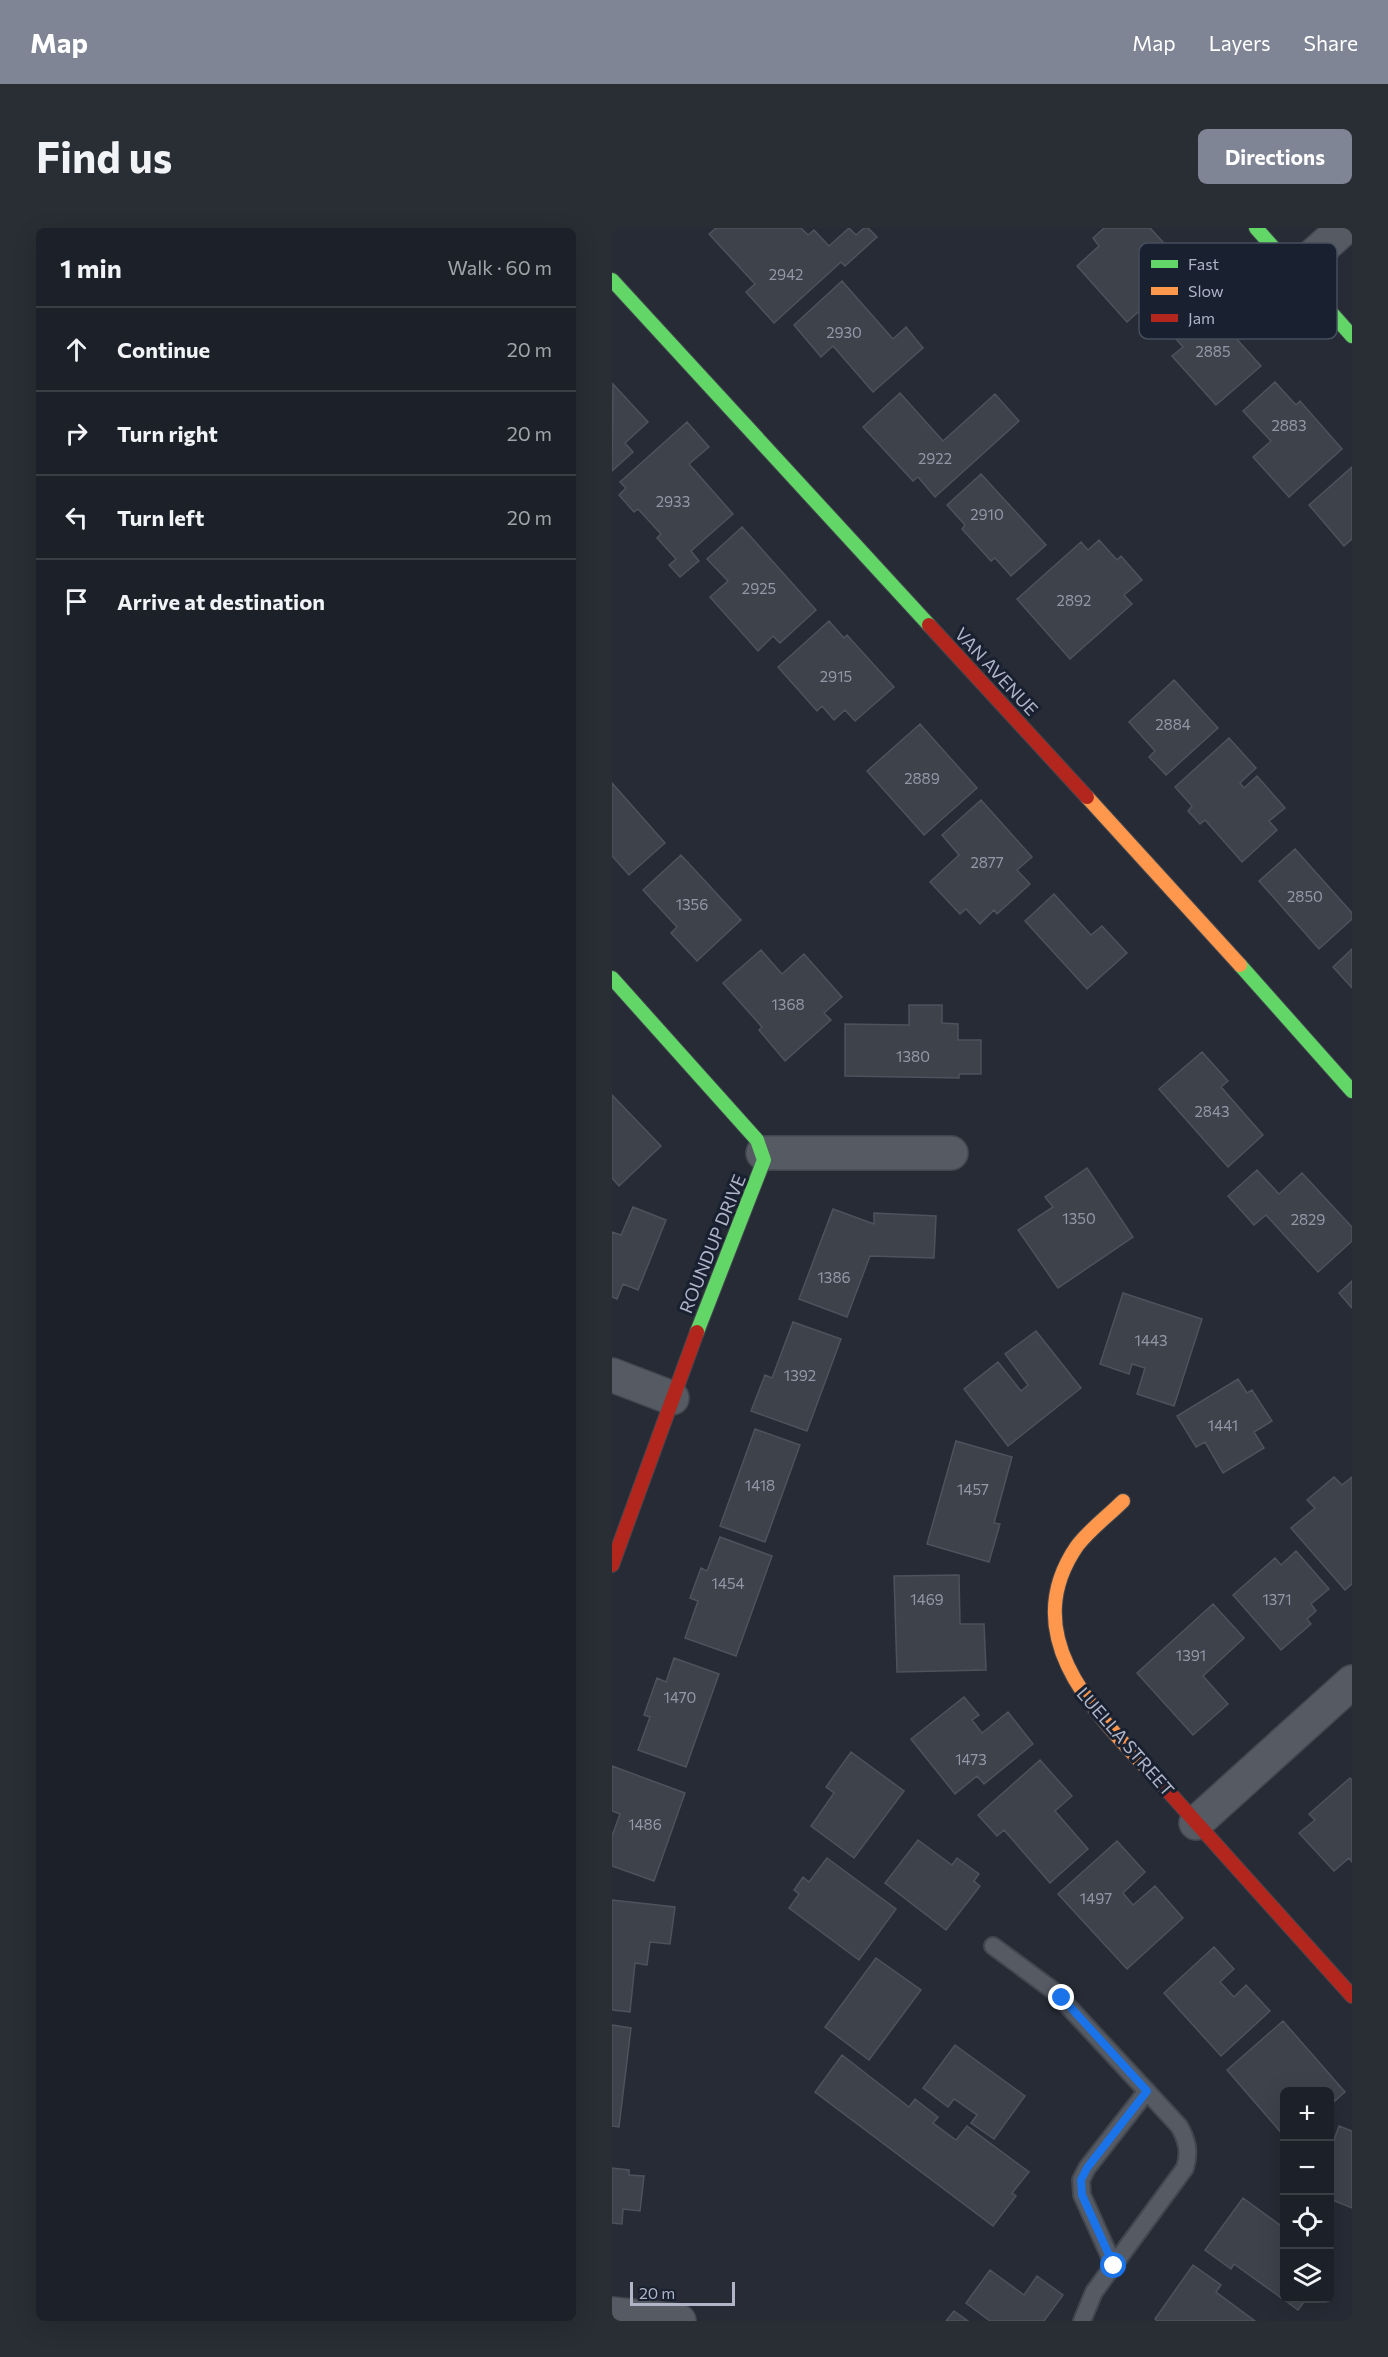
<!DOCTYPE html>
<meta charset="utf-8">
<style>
:root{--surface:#1c2028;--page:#292d34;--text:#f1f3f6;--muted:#a0a3a8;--line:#3a3e45;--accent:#7f8594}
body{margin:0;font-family:Commissioner,sans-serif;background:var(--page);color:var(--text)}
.controls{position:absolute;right:18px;bottom:18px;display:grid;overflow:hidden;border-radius:9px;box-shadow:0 6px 24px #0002}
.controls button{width:54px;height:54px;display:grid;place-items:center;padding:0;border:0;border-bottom:2px solid var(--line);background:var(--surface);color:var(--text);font:30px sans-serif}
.scale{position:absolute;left:18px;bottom:15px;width:105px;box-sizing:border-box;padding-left:6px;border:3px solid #afb5c7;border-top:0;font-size:16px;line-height:21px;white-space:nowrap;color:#afb5c7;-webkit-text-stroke:4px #192030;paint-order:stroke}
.stop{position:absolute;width:18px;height:18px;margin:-14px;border:4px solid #1a73e8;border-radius:50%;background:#fff}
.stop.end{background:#1a73e8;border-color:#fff;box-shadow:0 2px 6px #0008}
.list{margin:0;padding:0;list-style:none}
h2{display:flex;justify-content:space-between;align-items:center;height:78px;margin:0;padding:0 24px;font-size:26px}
h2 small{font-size:20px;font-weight:400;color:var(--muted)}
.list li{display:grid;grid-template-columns:39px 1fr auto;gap:18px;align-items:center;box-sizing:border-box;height:84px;padding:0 24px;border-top:2px solid var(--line)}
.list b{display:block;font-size:22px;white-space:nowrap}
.list em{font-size:20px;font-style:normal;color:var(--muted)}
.icon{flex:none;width:33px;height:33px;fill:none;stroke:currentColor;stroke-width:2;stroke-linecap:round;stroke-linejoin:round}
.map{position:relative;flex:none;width:740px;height:2093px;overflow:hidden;border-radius:9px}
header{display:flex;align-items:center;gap:36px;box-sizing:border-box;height:84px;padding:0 30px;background:var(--accent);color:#fff}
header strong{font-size:28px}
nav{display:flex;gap:33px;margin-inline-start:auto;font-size:21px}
.intro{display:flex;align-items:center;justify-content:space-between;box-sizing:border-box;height:144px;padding:0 36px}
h1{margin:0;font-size:42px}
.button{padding:15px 27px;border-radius:9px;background:var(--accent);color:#fff;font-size:21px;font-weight:700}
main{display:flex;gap:36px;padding:0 36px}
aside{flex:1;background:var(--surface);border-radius:9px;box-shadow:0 6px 24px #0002}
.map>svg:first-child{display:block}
.building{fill:#3e424b;stroke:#4e525d;stroke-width:1.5}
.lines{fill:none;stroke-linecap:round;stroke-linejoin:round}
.lane-casing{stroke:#42464e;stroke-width:20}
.street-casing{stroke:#42464e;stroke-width:36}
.fast-casing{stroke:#42464e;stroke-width:16}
.slow-casing{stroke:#42464e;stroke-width:16}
.jam-casing{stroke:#42464e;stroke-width:16}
.lane{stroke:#565a63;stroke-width:16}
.street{stroke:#565a63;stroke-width:33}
.fast{stroke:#63d668;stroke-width:14}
.slow{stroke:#ff974d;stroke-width:14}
.jam{stroke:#b3261e;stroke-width:14}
.route{stroke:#1a73e8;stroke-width:8}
.labels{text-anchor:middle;stroke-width:6;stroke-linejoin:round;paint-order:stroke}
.number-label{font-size:15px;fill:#9398a8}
.street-label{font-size:18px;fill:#afb5c7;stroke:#192030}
.key{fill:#192030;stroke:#464d5d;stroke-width:1.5}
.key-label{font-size:16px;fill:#afb5c7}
</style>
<header>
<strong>Map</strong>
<nav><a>Map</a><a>Layers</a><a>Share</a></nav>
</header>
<div class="intro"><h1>Find us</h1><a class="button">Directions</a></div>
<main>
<aside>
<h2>1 min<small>Walk · 60 m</small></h2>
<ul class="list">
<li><svg class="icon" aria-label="ahead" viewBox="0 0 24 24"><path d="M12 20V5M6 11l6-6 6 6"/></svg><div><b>Continue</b></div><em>20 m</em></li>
<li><svg class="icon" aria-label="right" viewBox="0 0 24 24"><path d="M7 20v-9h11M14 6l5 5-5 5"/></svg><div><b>Turn right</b></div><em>20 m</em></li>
<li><svg class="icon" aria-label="left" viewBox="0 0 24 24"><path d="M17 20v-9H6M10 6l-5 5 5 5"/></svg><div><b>Turn left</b></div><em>20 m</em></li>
<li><svg class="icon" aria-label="arrive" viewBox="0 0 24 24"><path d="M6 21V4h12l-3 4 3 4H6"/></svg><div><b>Arrive at destination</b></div></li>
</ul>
</aside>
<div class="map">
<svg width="740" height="2093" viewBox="0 0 740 2093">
<rect width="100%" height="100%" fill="#262b35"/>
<!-- building -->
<path class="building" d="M104,0h85l7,7 6,-5 15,16 20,-18 7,7 8,-7h4l9,9 -32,29 -4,-4 -67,61 -28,-31 9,-8 -46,-50z
M492,0h46l37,40 -60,54 -50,-56 22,-20 -6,-8z
M230,53l51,58 13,-12 17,21 -50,44 -40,-46 -12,11 -27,-32z
M590,62l37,41 -5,5 27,30 -45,39 -44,-49 11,-9 -20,-23z
M663,154l21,23 4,-4 42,48 -53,48 -36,-40 18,-16 -28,-30z
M1,156l35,38 -23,21 8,9 -21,19z
M288,165l43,48 52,-47 24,27 -84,76 -17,-20 -5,4 -50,-54z
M75,194l22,25 -20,17 44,50 -42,37 8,10 -19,16 -11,-12 7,-6 -19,-21 4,-4 -23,-25 -4,3 -15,-17 7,-7 -6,-6z
M740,239v72l-8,7 -35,-41z
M369,246l65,71 -35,31 -16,-18 -4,3 -29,-32 3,-4 -18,-20z
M130,299l74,83 -36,33 -7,-7 -15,15 -48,-54 18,-16 -21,-22z
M487,312l18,20 4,-4 21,24 -18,15 8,9 -62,55 -53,-60 64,-57 7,8z
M217,393l15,17 3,-3 47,52 -39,34 -10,-11 -11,10 -12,-14 -5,5 -39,-44z
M562,452l44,48 -52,47 -17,-18 6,-6 -26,-29z
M308,496l57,64 -53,47 -57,-64z
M617,510l27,30 -16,15 4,5 13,-12 28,32 -16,13 8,9 -35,32 -37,-42 -5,4 -12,-13 4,-5 -17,-19z
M0,555l53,60 -36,32 -17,-19z
M369,572l51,57 -15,13 13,14 -33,30 -3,-4 -14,14 -14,-15 -6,5 -30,-32 29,-27 -17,-20z
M683,621l57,64v6l-33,30 -60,-68z
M69,627l60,65 -44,41 -26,-28 6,-6 -34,-37z
M442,666l37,41 11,-9 25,27 -40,36 -62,-68z
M740,721v39l-19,-21z
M149,722l21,24 22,-20 38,43 -18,16 7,7 -46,41 -26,-31 3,-3 -39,-44z
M297,777h33v18l16,1v16h23v34h-22v4l-114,-2v-52l64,1z
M590,824l26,29 -7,6 42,48 -35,32 -69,-78z
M0,867l49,51 -42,40 -7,-8z
M475,940l46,69 -75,51 -40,-58 35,-23 -8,-10z
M645,942l22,24 23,-21 50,54v14l-34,31 -52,-57 -12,10 -26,-29z
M21,979l33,13 -28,70 -15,-6 -6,15 -5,-2v-65l9,3z
M221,981l41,15v-11l62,3 -2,42 -64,-2 -23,61 -48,-18z
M740,1053v27l-13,-15z
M511,1065l79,26 -28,87 -37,-12 8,-26 -13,-4 -3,10 -29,-10z
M181,1094l48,17 -34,92 -56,-20 14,-36 7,3z
M424,1103l45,57 -73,58 -44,-57 34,-27 23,29 7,-6 -23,-31z
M626,1151l9,14 5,-3 20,31 -18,11 10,16 -41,25 -18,-31 -9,5 -19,-31z
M143,1201l45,16 -35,97 -45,-16z
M344,1213l56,16 -18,66 6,1 -11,38 -62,-18z
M722,1249l8,8 10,-8v107l-7,6 -54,-62 24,-20 -8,-8z
M108,1309l52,19 -36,100 -51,-18 13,-37 -8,-3 11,-30 6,3z
M684,1323l33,38 -18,15 5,7 -9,8 4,5 -30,26 -48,-55 42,-37 6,7z
M347,1347l1,49h24l2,46 -89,2 -3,-96z
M601,1376l31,34 -41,38 25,28 -35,31 -56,-62z
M62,1430l45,16 -33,93 -48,-17 12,-33 -6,-2 13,-37 9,4z
M352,1469l15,18 -7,5 10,13 26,-21 25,32 -49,40 -7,-8 -22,18 -44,-55z
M239,1524l53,39 -50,67 -43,-32 23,-33 -8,-6z
M428,1532l32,36 -17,15 33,38 -38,34 -46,-53 -7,6 -19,-21z
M0,1538l73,27 -31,88 -42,-15v-30l8,-22 -8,-3z
M738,1550l2,2v82l-3,-4 -15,13 -35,-38 16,-13 -6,-6z
M306,1612l34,25 5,-7 22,16 -5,7 6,5 -34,44 -61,-47z
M505,1613l28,31 -22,21 10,12 22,-19 28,32 -56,51 -69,-75z
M215,1630l69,51 -37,51 -70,-52 10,-14 -5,-4 9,-13 6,5z
M0,1672l63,7 -5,37 -20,-2 -3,23 -12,-2 -5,49 -18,-2z
M602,1719l20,22 -14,13 14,15 12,-12 24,26 -49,45 -57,-63z
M264,1730l45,32 -52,70 -44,-33z
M671,1793l62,71 -15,13v-13h-46v44l-57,-66z
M0,1797l19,3 -12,99 -7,-1z
M343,1817l70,51 -31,43 -23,-16 6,-8 -23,-16 -6,8 -25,-19z
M230,1827l67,52 6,-8 23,18 -5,6 23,17 11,-14 62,46 -17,21 4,3 -23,30 -178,-134z
M727,1898l13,5v77l-22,-9v-48z
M0,1940l17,2v5l15,1 -4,35 -17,-2 -1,15 -10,-1z
M631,1970l41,30v70h23l-9,12 -64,-46 -3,5 -26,-19z
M581,2037l28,20 -5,7 39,29h-98l-2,-2z
M378,2042l34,25 13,-19 26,19 -19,26h-54l-24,-18z
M342,2083l14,10h-22z"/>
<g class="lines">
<!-- lane casing -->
<g class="lane-casing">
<path id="lane" d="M381,1718l61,45 125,135c8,14 11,26 6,42l-91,124 -12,29
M502,2038l-32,-71 -1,-15 6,-12 60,-77"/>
</g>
<!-- street casing -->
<g class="street-casing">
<path id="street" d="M683,44l49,-44
M151,925h188
M0,1147l60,23
M584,1595l156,-141
M0,2086l67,7"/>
</g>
<!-- fast casing -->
<g class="fast-casing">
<path id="fast" d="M644,0l96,108
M0,52l317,345
M628,737l112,126
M0,750l145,162 7,20 -67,172"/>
</g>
<!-- slow casing -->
<g class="slow-casing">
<path id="slow" d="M475,569l153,168
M511,1273c-15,15 -33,28 -46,45 -66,96 30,178 90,244"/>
</g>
<!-- jam casing -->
<g class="jam-casing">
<path id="jam" d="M317,397l158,172
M0,1337l85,-233
M555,1562l185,206"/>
</g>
<!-- lane -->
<use href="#lane" class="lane"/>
<!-- street -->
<use href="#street" class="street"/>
<!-- fast -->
<use href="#fast" class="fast"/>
<!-- slow -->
<use href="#slow" class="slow"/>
<!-- jam -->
<use href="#jam" class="jam"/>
</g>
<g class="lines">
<!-- route -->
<path class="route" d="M450,1770l85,93 -60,77 -6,12 1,15 32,71"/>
</g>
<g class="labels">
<!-- number labels -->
<g class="number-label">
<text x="174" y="52">2942</text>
<text x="232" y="110">2930</text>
<text x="601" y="129">2885</text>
<text x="677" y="203">2883</text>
<text x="323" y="236">2922</text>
<text x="61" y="279">2933</text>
<text x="375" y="292">2910</text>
<text x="147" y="366">2925</text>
<text x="462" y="378">2892</text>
<text x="224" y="454">2915</text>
<text x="561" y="502">2884</text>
<text x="310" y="556">2889</text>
<text x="375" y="640">2877</text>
<text x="693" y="674">2850</text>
<text x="80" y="682">1356</text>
<text x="176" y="782">1368</text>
<text x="301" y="834">1380</text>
<text x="600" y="889">2843</text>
<text x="467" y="996">1350</text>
<text x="696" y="997">2829</text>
<text x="222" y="1055">1386</text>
<text x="539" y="1118">1443</text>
<text x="188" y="1153">1392</text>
<text x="611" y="1203">1441</text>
<text x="148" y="1263">1418</text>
<text x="361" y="1267">1457</text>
<text x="116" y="1361">1454</text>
<text x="315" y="1377">1469</text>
<text x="665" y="1377">1371</text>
<text x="579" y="1433">1391</text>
<text x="68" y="1475">1470</text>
<text x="359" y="1537">1473</text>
<text x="33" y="1602">1486</text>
<text x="484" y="1676">1497</text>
</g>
<!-- street labels -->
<g class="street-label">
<text transform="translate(384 444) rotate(47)" y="6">VAN AVENUE</text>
<text transform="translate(101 1016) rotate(-68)" y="6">ROUNDUP DRIVE</text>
<text transform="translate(513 1514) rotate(49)" y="6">LUELLA STREET</text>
</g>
</g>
<!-- legend -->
<rect x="527" y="15" width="198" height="96" rx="9" class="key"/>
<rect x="539" y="32" width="27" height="8" fill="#63d668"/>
<rect x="539" y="59" width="27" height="8" fill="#ff974d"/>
<rect x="539" y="86" width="27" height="8" fill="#b3261e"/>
<g class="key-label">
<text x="576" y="42">Fast</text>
<text x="576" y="69">Slow</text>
<text x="576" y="96">Jam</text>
</g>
</svg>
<div class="controls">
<button>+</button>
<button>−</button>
<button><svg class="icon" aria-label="locate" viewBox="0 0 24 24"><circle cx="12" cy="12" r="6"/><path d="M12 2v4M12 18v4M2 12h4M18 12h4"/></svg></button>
<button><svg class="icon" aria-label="layers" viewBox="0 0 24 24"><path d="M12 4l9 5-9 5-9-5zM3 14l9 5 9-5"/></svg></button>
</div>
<div class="scale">20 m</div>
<div class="stop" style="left:502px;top:2038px"></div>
<div class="stop end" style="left:450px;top:1770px"></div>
</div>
</main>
